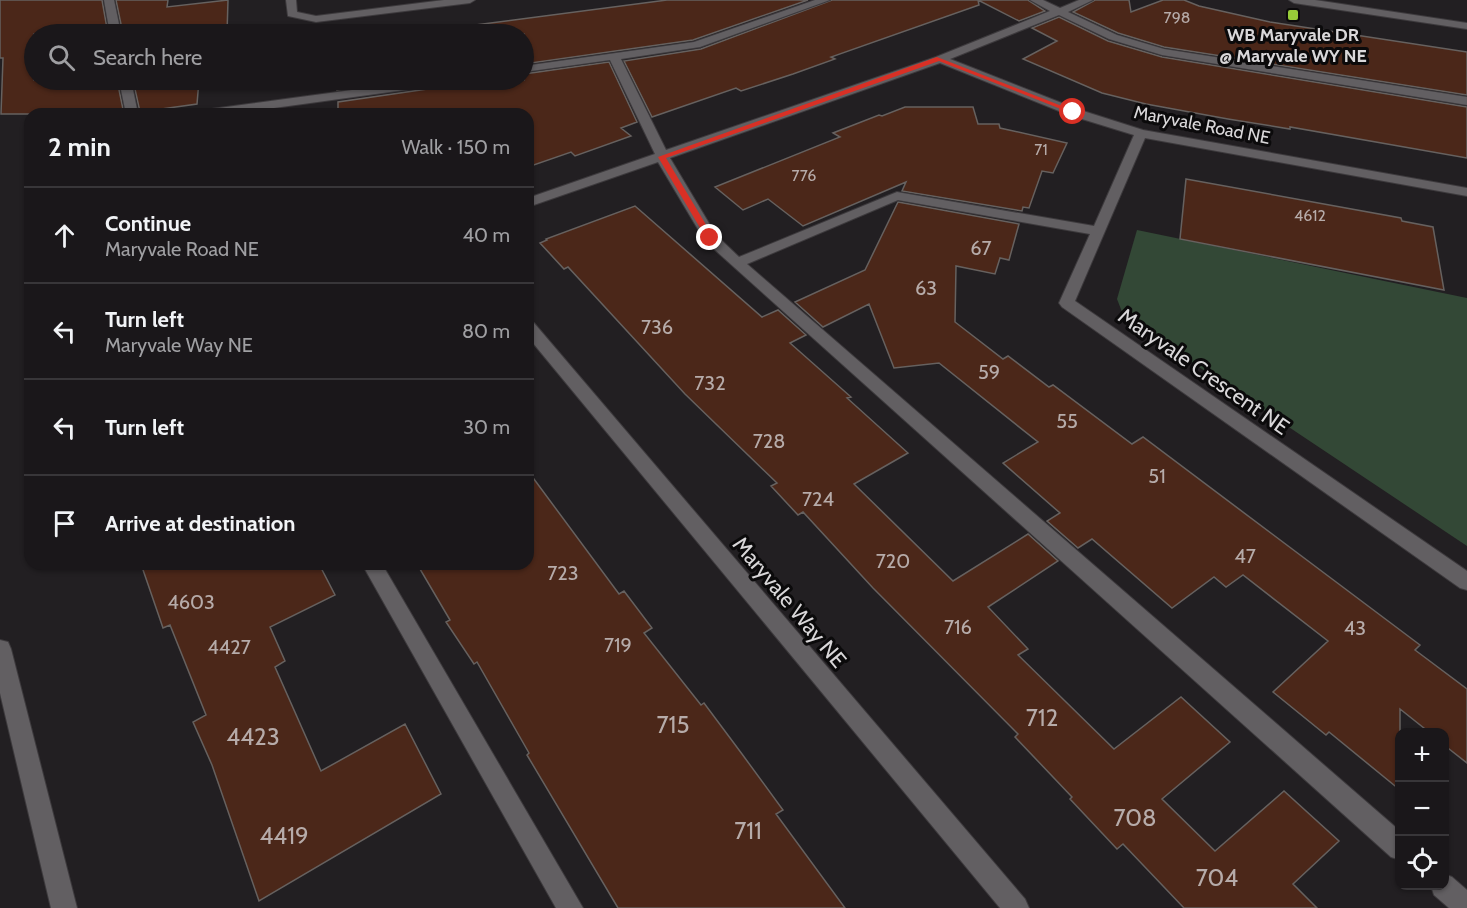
<!DOCTYPE html>
<meta charset="utf-8">
<style>
:root{--surface:#1a171a;--page:#272427;--text:#f1f3f6;--muted:#9f9fa2;--line:#383639}
body{margin:0;font-family:Cabin,sans-serif;background:var(--page);color:var(--text)}
.controls{position:absolute;right:18px;bottom:18px;display:grid;overflow:hidden;border-radius:12px;box-shadow:0 2px 4px #0004}
.controls button{width:54px;height:54px;display:grid;place-items:center;padding:0;border:0;border-bottom:2px solid var(--line);background:var(--surface);color:var(--text);font:30px sans-serif}
.stop{position:absolute;width:18px;height:18px;margin:-14px;border:4px solid #d93025;border-radius:50%;background:#fff}
.stop.end{background:#d93025;border-color:#fff;box-shadow:0 2px 6px #0008}
.list{margin:0;padding:0;list-style:none}
h2{display:flex;justify-content:space-between;align-items:center;height:78px;margin:0;padding:0 24px;font-size:26px}
h2 small{font-size:20px;font-weight:400;color:var(--muted)}
.list li{display:grid;grid-template-columns:39px 1fr auto;gap:18px;align-items:center;box-sizing:border-box;height:96px;padding:0 24px;border-top:2px solid var(--line)}
.list b{display:block;font-size:22px;white-space:nowrap}
.list p{margin:0;font-size:20px;white-space:nowrap;color:var(--muted)}
.list em{font-size:20px;font-style:normal;color:var(--muted)}
.icon{flex:none;width:33px;height:33px;fill:none;stroke:currentColor;stroke-width:2;stroke-linecap:round;stroke-linejoin:round}
.map{position:relative;flex:none;width:1467px;height:908px;overflow:hidden}
.search{position:absolute;background:var(--surface);box-shadow:0 2px 4px #0004;left:24px;top:24px;width:510px;height:66px;display:flex;align-items:center;gap:15px;box-sizing:border-box;padding:0 21px;border-radius:33px;color:var(--muted);font-size:22px}
.panel{position:absolute;background:var(--surface);box-shadow:0 2px 4px #0004;left:24px;top:108px;width:510px;height:462px;border-radius:18px}
.map>svg:first-child{display:block}
.green{fill:#334836}
.building{fill:#4b2719;stroke:#66615f;stroke-width:1.5}
.lines{fill:none;stroke-linecap:round;stroke-linejoin:round}
.minor-casing{stroke:#3d3a3d;stroke-width:2}
.minor{fill:#625f62;fill-rule:evenodd}
.route{fill:#d93025}
.poi-dot{fill:#97cc38;stroke:#0b0a0b;stroke-width:2}
.labels{text-anchor:middle;stroke-width:6;stroke-linejoin:round;paint-order:stroke}
.far-number-label{font-size:16px;fill:#b6aba9}
.far-poi-label{font-size:18px;font-weight:bold;fill:#d9d7d9;stroke:#0b0a0b}
.far-street-label{font-size:18px;fill:#d9d7d9;stroke:#0b0a0b}
.number-label{font-size:20px;fill:#b6aba9}
.street-label{font-size:22px;fill:#d9d7d9;stroke:#0b0a0b}
.near-number-label{font-size:24px;fill:#b6aba9}
</style>
<div class="map">
<svg width="1467" height="908" viewBox="0 0 1467 908">
<rect width="100%" height="100%" fill="#221f22"/>
<!-- green -->
<path class="green" d="M1137,230l330,68v248l-343,-229 -7,-18z"/>
<!-- building -->
<path class="building" d="M0,0h102l6,34h-74v46h83l7,34h-123l2,-56h-3z
M116,0h52l-1,7 61,-7 -1,34h-104z
M667,0h141l-115,40 -169,24v-30l-111,-1z
M832,0h146l1,5 -148,52 4,2 -42,15 -52,17 -5,-3 -84,29 -28,-56 77,-12z
M978,0h50l17,11 -26,10z
M1095,0h34l2,12 32,-12h21l15,6 71,16 197,30v43l-303,-48 -46,-14 -45,-21z
M1059,17l49,24 54,16 305,50v51l-177,-31v2l-62,-10 -82,-15 -44,-11 -79,-34 34,-18 -25,-13z
M609,62l28,60 -16,6 10,8 -56,20 -4,-4 -43,15v-53h-190v-12l110,-16 8,-6h68v-6z
M133,80h66l-2,24 -57,8z
M336,80h77l-76,10z
M905,107h68l5,17h21l1,4 67,15 -14,30 -11,-2 -13,37 -6,-1 -1,4 -120,-20 4,-9 -103,44 -35,-27 -25,11 -28,-23 125,-50 -7,-4 46,-18 3,1z
M1186,179l215,39 1,3 31,6 11,63 -264,-51z
M898,202l121,22 -10,36 -9,-2 -5,16 -39,-8 -1,56 48,37 5,-3 41,31 4,-2 79,59 11,-7 277,208 -5,5 52,39v74l-23,-18v-13h-15l-29,-23v81l-71,-58 -3,3 -53,-43 55,-51 -85,-66 -17,12 -12,-10 -42,31 -80,-69 -14,9 -31,-27 13,-8 -57,-50 35,-21 -99,-79 -45,5 -25,-64 -46,23 -28,-25 70,-32z
M635,206l127,111 16,-7 28,25 -16,8 61,54 -4,1 61,55 -54,31 99,97 75,-47 30,27 -70,46 40,42 -10,6 96,94 67,-52 49,45 -68,57 53,52 69,-60 55,50 -46,43 24,24h-133l-61,-64 -6,5 -47,-50 2,-2 -57,-60 3,-3 -145,-146 -70,-76 -5,3 -27,-29 6,-3 -92,-89 -117,-127 -4,2 -24,-26 7,-3 -1,-1z
M528,471l91,123 5,-3 28,37 -8,5 57,72 3,-2 38,51 41,56 -7,4 69,94h-227l-91,-153 2,-2 -52,-91 -3,2 -28,-42 4,-2 -33,-56h111z
M141,564h178l16,31 -65,32 15,34 -10,6 46,104 84,-47 36,70 -182,107 -47,-136 -19,-43 13,-7 -36,-90 -7,3z"/>
<g class="lines">
<!-- minor casing -->
<g class="minor-casing">
<path id="minor" d="M104,0h10l7,34h-11z
M286,0h10l1,12 19,4 128,-16h31l-5,3 -154,19 -28,-6z
M815,0h15l-130,47 -79,12 45,91 270,-93 114,-46 -20,-11h13l17,8 19,-8h14l-25,12 49,23 47,14 303,48v8l-305,-50 -53,-16 -50,-24 -109,44 127,50 66,21 324,58v8l-322,-58 -70,163 392,270v19l-7,-2 -398,-281 -3,-4 31,-69 -192,-34 -151,64 653,567v29l-9,-3 -686,-616 -47,-79 -130,45v-9l127,-44 -45,-94 -86,12v-6l170,-24zM940,63l129,52 65,20 -40,91 -197,-34 -158,65 -23,-22 -46,-77z
M1289,0h26l152,23v6l-173,-26z
M119,80h12l7,34h-12z
M426,80h28l-6,4 -217,30h-33l6,-4z
M528,322l6,1 491,576 4,9h-29l-472,-571z
M362,564h20l201,344h-27z
M0,640l8,2 3,7 66,259h-26l-51,-215z
M1444,874l8,3 15,13v18h-18l-15,-13 -3,-9h13z"/>
</g>
<!-- minor -->
<use href="#minor" class="minor"/>
</g>
<!-- route -->
<path class="route" d="M937,57l140,55 -6,1 -132,-52 -273,97 48,80 -4,2 -4,-2 -48,-81z"/>
<!-- markers -->
<rect class="poi-dot" x="1287" y="9" width="12" height="12" rx="3"/>
<g class="labels">
<!-- far-number labels -->
<g class="far-number-label">
<text x="1177" y="23">798</text>
<text x="1041" y="155">71</text>
<text x="804" y="181">776</text>
<text x="1310" y="221">4612</text>
</g>
<!-- far-poi labels -->
<g class="far-poi-label">
<text x="1293" y="41">WB Maryvale DR<tspan x="1293" dy="21">@ Maryvale WY NE</tspan></text>
</g>
<!-- far-street labels -->
<g class="far-street-label">
<text transform="translate(1202 125) rotate(11)" y="6">Maryvale Road NE</text>
</g>
<!-- number labels -->
<g class="number-label">
<text x="981" y="255">67</text>
<text x="926" y="295">63</text>
<text x="657" y="334">736</text>
<text x="989" y="379">59</text>
<text x="710" y="390">732</text>
<text x="1067" y="428">55</text>
<text x="769" y="448">728</text>
<text x="1157" y="483">51</text>
<text x="818" y="506">724</text>
<text x="1245" y="563">47</text>
<text x="893" y="568">720</text>
<text x="563" y="580">723</text>
<text x="191" y="609">4603</text>
<text x="958" y="634">716</text>
<text x="1355" y="635">43</text>
<text x="618" y="652">719</text>
<text x="229" y="654">4427</text>
</g>
<!-- street labels -->
<g class="street-label">
<text transform="translate(1204 371) rotate(35)" y="8">Maryvale Crescent NE</text>
<text transform="translate(790 602) rotate(50)" y="8">Maryvale Way NE</text>
</g>
<!-- near-number labels -->
<g class="near-number-label">
<text x="1042" y="726">712</text>
<text x="673" y="733">715</text>
<text x="253" y="745">4423</text>
<text x="1135" y="826">708</text>
<text x="748" y="839">711</text>
<text x="284" y="844">4419</text>
<text x="1217" y="886">704</text>
</g>
</g>
</svg>
<div class="controls">
<button>+</button>
<button>−</button>
<button><svg class="icon" aria-label="locate" viewBox="0 0 24 24"><circle cx="12" cy="12" r="6"/><path d="M12 2v4M12 18v4M2 12h4M18 12h4"/></svg></button>
</div>
<div class="stop" style="left:1073px;top:112px"></div>
<div class="stop end" style="left:710px;top:238px"></div>
<div class="search"><svg class="icon" aria-label="search" viewBox="0 0 24 24"><circle cx="10" cy="10" r="6"/><path d="M15 15l6 6"/></svg>Search here</div>
<section class="panel">
<h2>2 min<small>Walk · 150 m</small></h2>
<ul class="list">
<li><svg class="icon" aria-label="ahead" viewBox="0 0 24 24"><path d="M12 20V5M6 11l6-6 6 6"/></svg><div><b>Continue</b><p>Maryvale Road NE</p></div><em>40 m</em></li>
<li><svg class="icon" aria-label="left" viewBox="0 0 24 24"><path d="M17 20v-9H6M10 6l-5 5 5 5"/></svg><div><b>Turn left</b><p>Maryvale Way NE</p></div><em>80 m</em></li>
<li><svg class="icon" aria-label="left" viewBox="0 0 24 24"><path d="M17 20v-9H6M10 6l-5 5 5 5"/></svg><div><b>Turn left</b></div><em>30 m</em></li>
<li><svg class="icon" aria-label="arrive" viewBox="0 0 24 24"><path d="M6 21V4h12l-3 4 3 4H6"/></svg><div><b>Arrive at destination</b></div></li>
</ul>
</section>
</div>
